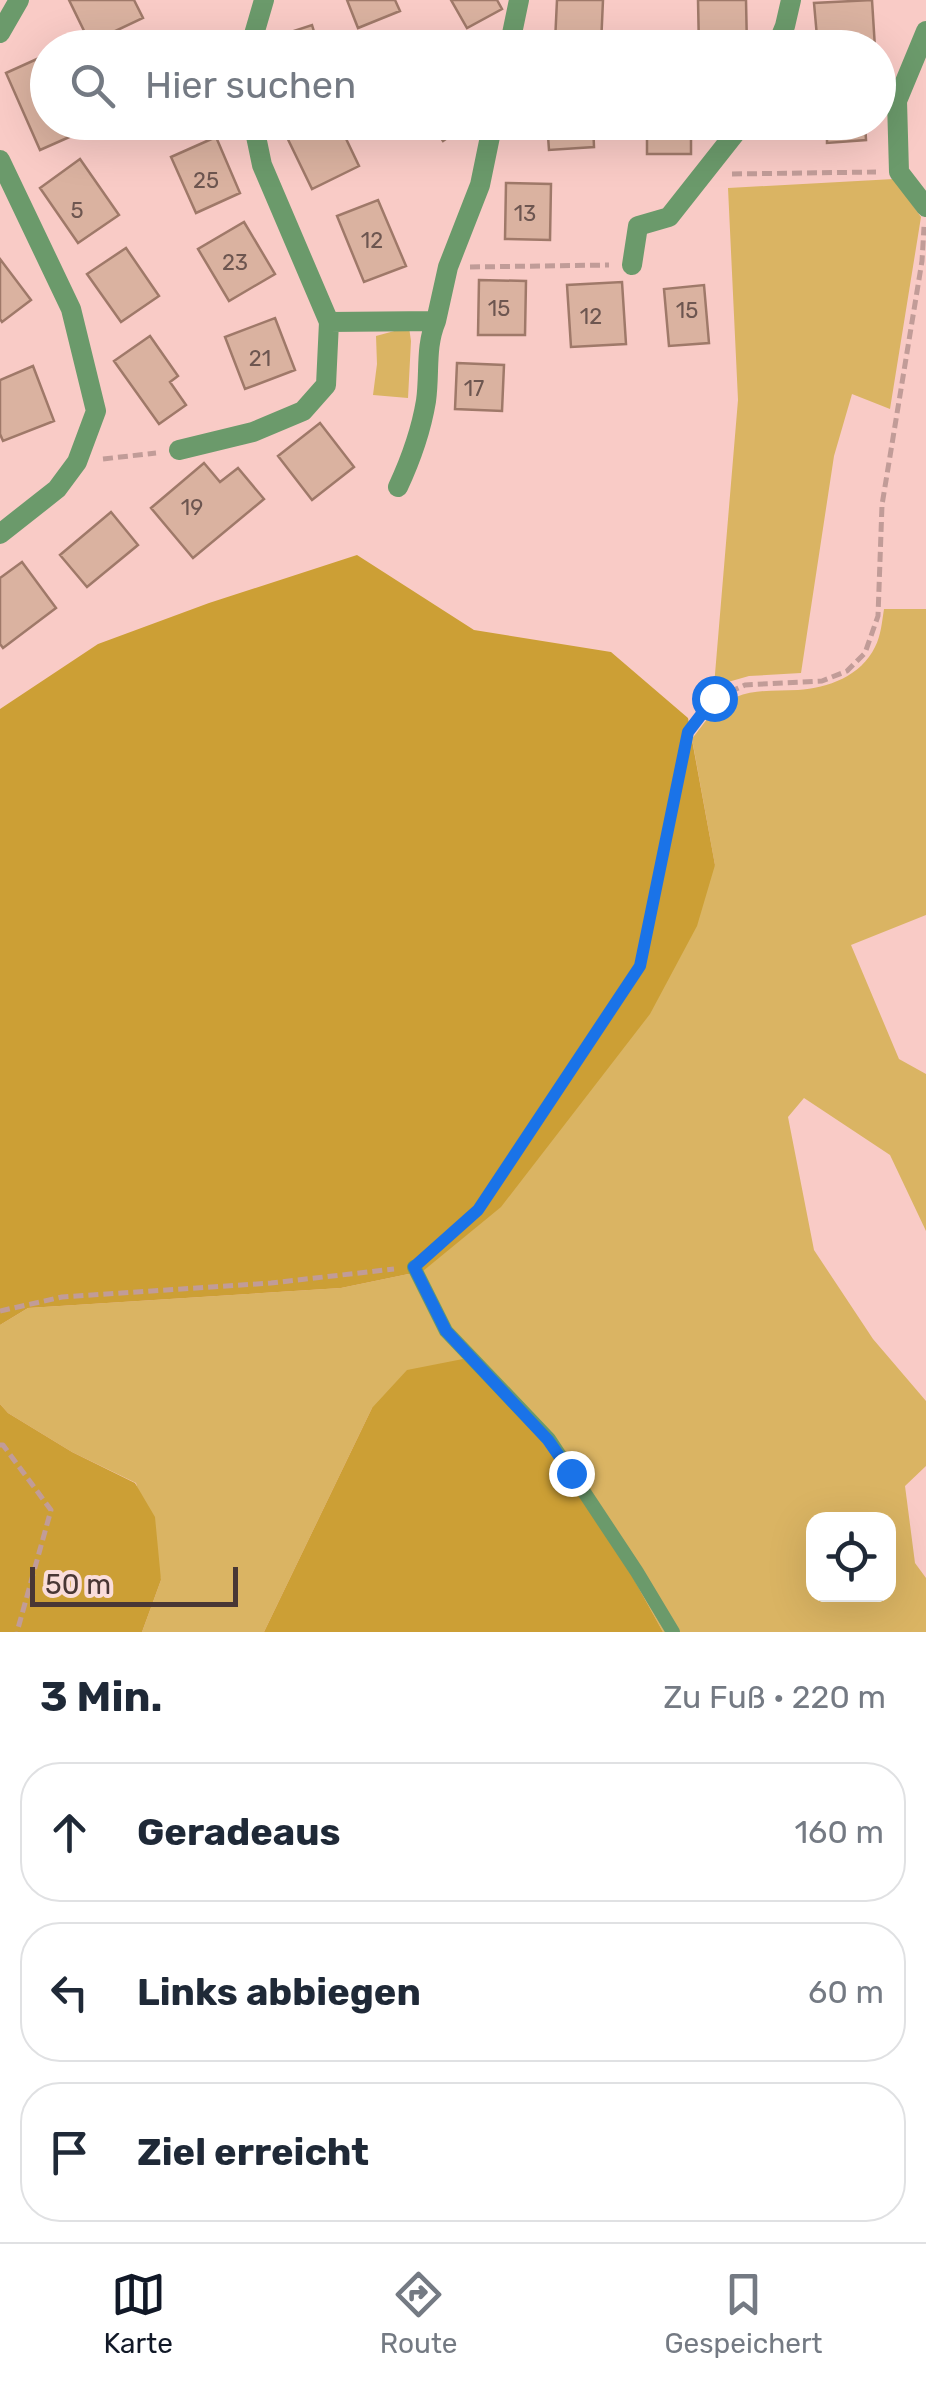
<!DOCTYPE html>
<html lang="de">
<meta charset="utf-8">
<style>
:root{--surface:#fff;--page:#f2f2f3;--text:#1f2937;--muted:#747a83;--line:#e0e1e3;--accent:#111827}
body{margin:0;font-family:Rubik,sans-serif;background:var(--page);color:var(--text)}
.controls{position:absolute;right:30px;bottom:30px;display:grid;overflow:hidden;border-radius:20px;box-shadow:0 10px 40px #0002}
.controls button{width:90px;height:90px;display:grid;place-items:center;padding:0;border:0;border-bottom:2px solid var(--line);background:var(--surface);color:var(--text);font:50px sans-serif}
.scale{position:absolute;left:30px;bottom:25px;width:208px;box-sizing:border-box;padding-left:10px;border:5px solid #493735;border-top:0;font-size:28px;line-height:35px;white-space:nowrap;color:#493735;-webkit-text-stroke:8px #faddda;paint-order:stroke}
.stop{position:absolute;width:30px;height:30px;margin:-22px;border:8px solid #1a73e8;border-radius:50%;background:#fff}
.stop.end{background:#1a73e8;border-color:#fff;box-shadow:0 2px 10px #0008}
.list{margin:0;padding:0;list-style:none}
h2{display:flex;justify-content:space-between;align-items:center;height:130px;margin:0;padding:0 40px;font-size:42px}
h2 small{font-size:32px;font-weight:400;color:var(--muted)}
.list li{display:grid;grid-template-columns:65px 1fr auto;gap:30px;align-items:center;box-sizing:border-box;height:140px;margin:0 20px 20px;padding:0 20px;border:2px solid var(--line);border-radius:40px}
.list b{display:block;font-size:38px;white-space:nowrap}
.list em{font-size:32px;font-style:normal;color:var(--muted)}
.icon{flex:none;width:55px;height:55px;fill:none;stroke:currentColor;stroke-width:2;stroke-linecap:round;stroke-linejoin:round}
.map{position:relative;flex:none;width:926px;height:1632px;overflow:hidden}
.search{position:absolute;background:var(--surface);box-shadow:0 10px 40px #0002;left:30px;right:30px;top:30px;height:110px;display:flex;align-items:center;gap:25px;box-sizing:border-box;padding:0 35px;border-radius:55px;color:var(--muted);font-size:38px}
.sheet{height:610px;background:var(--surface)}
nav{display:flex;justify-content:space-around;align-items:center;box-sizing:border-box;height:140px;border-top:2px solid var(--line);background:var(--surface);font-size:28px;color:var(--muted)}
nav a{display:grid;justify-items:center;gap:5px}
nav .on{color:var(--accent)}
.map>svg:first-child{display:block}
.green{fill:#dab463;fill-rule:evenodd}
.forest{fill:#cc9f35}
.building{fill:#dab2a0;stroke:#9f7969;stroke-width:2.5}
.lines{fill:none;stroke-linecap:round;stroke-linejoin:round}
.path{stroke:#c19c98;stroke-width:5;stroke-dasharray:10 5;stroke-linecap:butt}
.service{stroke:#6b9a6b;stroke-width:14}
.minor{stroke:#6b9a6b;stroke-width:20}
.route{stroke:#1a73e8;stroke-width:12}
.labels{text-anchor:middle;stroke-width:10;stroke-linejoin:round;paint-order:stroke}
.number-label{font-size:22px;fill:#6d5650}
</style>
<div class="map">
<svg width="926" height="1632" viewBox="0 0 926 1632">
<rect width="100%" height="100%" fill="#f9cbc6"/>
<!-- green -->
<path class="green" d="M894,179l27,38 -31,192 -38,-15 -18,62 -33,217 -52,3 -35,10 24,-286 -10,-212z
M409,327l2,14 -3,57 -35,-3 4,-31 -1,-28z
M884,609h42v306l-75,30 48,114 27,15v157l-36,-76 -86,-57 -16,19 26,133 59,89 53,62v65l-21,20 10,77 11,15v54h-263l-43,-78 -115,-166 -133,20 -108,224h-122l19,-52 -25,-97 -64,-31 -64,-39 -8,-9v-79l28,-17 313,-20 82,-17 292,-406 -23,-126c13,-17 24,-34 44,-42 20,-8 41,-6 62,-7 30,-2 63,-14 77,-43 6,-11 7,-26 9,-38zM814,1520h74v74h-74z"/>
<!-- forest -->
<path class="forest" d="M357,555l117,75 137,22 77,66 27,147 -18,61 -47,88 -149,193 -78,64 -82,17 -313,20 -28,17v-616l98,-65 111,-41z
M463,1359l42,29 115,166 43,78h-399l108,-224 35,-38z
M0,1404l8,9 64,39 63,31 20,34 6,63 -19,52h-142z"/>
<!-- building -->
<path class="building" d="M69,0h65l9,18 -53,25z
M347,0h48l5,11 -42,17z
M451,0h46l5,9 -35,19z
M557,0h46l-2,45 -46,-3z
M698,0h48l1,48h-48z
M872,0l3,48h-57l-4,-45z
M312,25l7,23h-50l-3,-8z
M48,54v68l53,1 -61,27 -34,-77z
M150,122h28l-21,13z
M290,122h48l21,44 -47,23 -30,-62z
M430,122h40l-27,19z
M547,122h46l1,25 -45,3z
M647,122h44v32h-44z
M790,122h75l1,18 -39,3v-14l-36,2z
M216,137l24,56 -44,20 -25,-56z
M80,159l39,56 -41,28 -38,-55z
M506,183l45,1 -1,56 -45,-1z
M378,200l28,66 -42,16 -27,-66z
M244,222l31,52 -46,27 -31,-52z
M126,248l33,48 -38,26 -34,-48z
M0,259l31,41 -29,22 -2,-3z
M479,280l47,1 -1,54h-47z
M622,282l4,62 -55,3 -4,-62z
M704,285l5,58 -40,3 -5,-57z
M275,318l20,52 -50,19 -20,-52z
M150,336l28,40 -8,6 16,23 -27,19 -45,-63z
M457,363l47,2 -2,46 -47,-2z
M33,366l21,55 -51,20 -3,-7v-54z
M320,423l34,44 -42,33 -34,-44z
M204,463l16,19 18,-14 26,31 -71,59 -42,-50z
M111,512l27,33 -51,42 -27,-32z
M22,562l34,46 -53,40 -3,-4v-66z"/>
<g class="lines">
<!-- path -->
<path class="path" d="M732,174l144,-2
M470,267l139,-2
M103,459l53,-6
M426,1256l52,-46 162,-244 48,-234 26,-33 31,-14 77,-4 25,-10 18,-18 13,-37 4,-111 40,-244 2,-34
M0,1311l62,-14 209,-14 123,-14
M0,1445h3l48,65 -34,122"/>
<!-- service -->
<path class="service" d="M414,1267l32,64 103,108 88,133 36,60"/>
<!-- minor -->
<path class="minor" d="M926,31l-29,70 2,71 27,35
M0,33l19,-33
M250,48l14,-48
M509,48l10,-48
M776,48l9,-22 6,-26
M0,160l71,149 25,102 -19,51 -20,27 -57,45
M632,265l6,-39 31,-9 75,-95
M329,322l107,-1 12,-54 32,-82 13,-63
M179,450l74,-18 50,-21 23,-26 3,-63 -67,-157 -9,-43
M398,487c13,-28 23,-56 28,-86 4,-28 -1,-54 10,-80"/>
</g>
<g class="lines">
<!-- route -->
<path class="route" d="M571,1473l-23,-33 -102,-109 -32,-64 64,-57 162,-244 48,-234 26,-34"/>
</g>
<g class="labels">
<!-- number labels -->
<g class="number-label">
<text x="206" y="188">25</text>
<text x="77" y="218">5</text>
<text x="525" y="221">13</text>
<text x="372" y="248">12</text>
<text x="235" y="270">23</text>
<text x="499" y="316">15</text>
<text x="687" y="318">15</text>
<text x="591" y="324">12</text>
<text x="260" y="366">21</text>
<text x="474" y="396">17</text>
<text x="192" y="515">19</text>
</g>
</g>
</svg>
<div class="controls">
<button><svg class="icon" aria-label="locate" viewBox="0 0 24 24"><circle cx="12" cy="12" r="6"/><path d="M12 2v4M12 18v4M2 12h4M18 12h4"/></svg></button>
</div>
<div class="scale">50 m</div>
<div class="stop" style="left:714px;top:698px"></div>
<div class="stop end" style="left:571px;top:1473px"></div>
<div class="search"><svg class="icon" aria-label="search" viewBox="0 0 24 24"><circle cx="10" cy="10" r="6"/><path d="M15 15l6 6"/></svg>Hier suchen</div>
</div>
<section class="sheet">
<h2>3 Min.<small>Zu Fuß · 220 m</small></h2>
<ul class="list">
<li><svg class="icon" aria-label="ahead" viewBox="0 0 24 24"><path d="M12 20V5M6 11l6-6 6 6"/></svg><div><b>Geradeaus</b></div><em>160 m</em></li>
<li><svg class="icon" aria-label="left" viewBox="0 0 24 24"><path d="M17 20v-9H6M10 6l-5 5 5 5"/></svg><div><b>Links abbiegen</b></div><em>60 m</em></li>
<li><svg class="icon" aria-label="arrive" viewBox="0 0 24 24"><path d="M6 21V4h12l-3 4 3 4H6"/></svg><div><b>Ziel erreicht</b></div></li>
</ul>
</section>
<nav>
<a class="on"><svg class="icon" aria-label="map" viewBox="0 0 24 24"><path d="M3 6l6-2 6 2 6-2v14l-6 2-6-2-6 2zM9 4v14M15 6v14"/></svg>Karte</a>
<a><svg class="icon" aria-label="directions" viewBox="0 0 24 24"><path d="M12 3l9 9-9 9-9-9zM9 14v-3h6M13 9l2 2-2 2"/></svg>Route</a>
<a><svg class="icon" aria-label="saved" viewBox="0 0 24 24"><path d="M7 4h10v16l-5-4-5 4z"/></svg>Gespeichert</a>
</nav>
